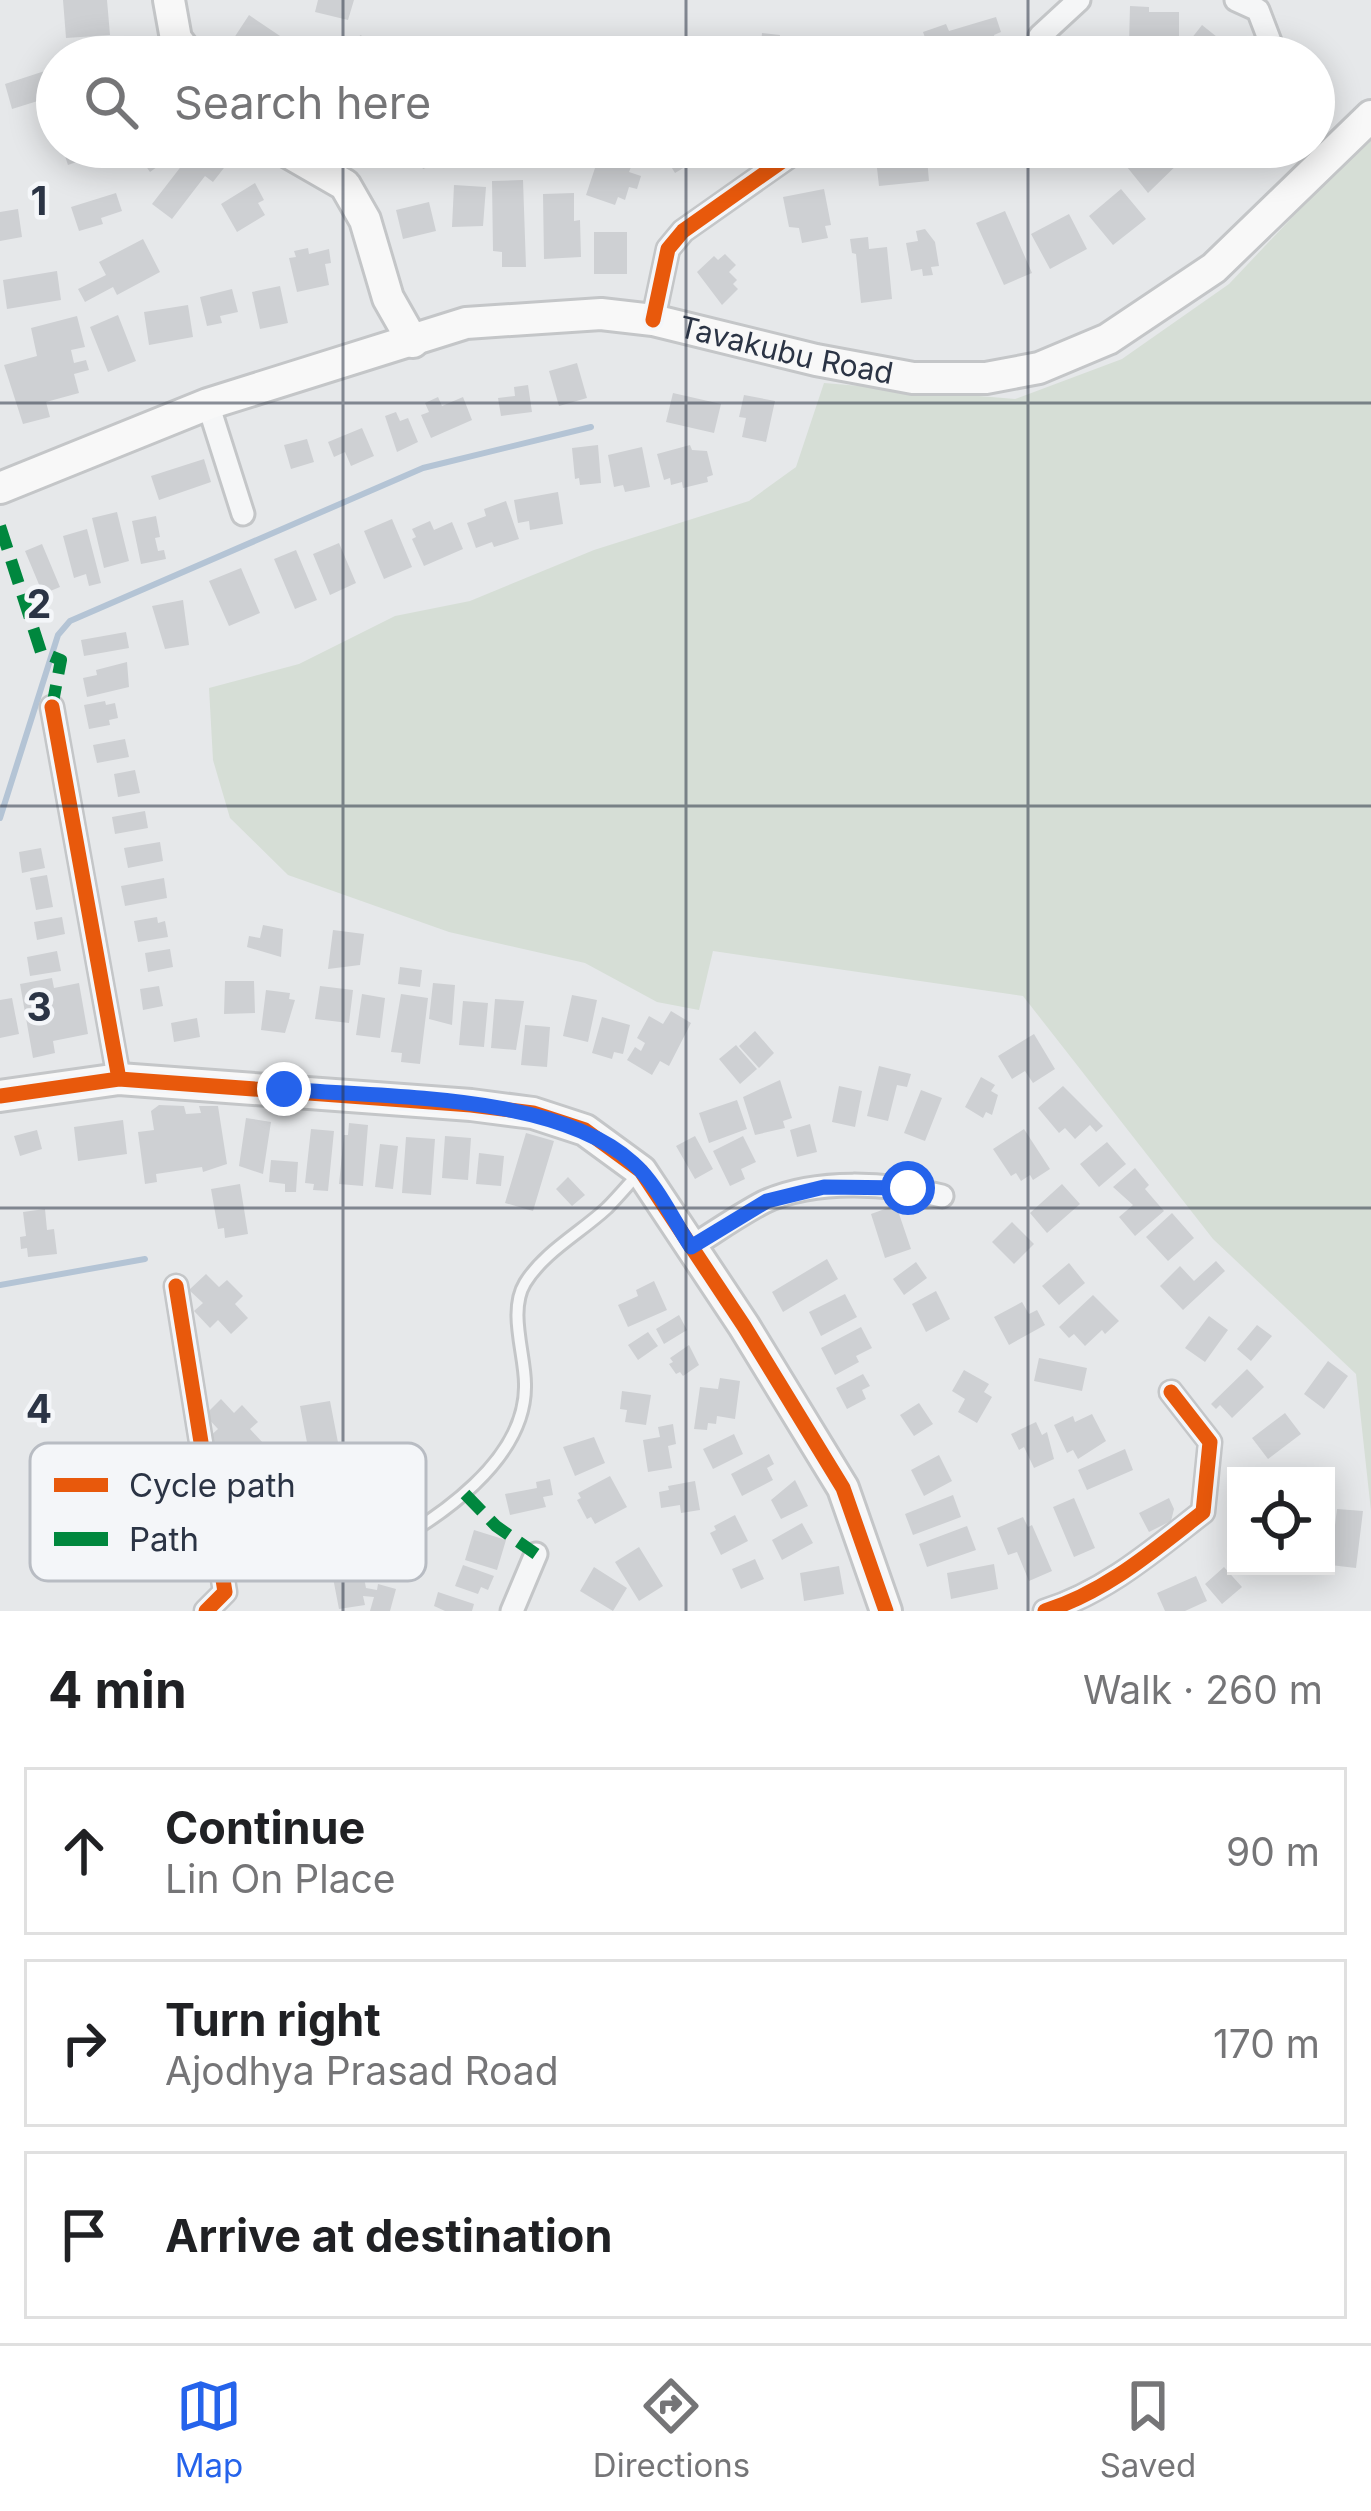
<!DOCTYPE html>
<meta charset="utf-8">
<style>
:root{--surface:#fff;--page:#f6f6f6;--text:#202124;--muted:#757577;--line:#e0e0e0;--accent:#2563eb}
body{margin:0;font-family:Inter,sans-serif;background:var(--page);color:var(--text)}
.controls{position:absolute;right:36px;bottom:36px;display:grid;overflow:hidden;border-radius:0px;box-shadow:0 6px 30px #0003}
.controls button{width:108px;height:108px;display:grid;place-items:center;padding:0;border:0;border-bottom:3px solid var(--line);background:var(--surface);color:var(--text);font:60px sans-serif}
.stop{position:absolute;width:36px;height:36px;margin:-27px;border:9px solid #2563eb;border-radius:50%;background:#fff}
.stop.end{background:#2563eb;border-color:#fff;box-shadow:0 3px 12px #0008}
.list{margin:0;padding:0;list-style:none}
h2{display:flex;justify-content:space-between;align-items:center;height:156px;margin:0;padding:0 48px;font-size:51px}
h2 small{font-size:39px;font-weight:400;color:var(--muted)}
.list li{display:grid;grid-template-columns:78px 1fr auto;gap:36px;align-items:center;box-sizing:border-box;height:168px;margin:0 24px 24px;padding:0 24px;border:3px solid var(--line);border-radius:0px}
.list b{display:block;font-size:45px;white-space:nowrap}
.list p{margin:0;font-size:39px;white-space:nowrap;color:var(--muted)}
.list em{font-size:39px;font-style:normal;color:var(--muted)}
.icon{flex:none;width:66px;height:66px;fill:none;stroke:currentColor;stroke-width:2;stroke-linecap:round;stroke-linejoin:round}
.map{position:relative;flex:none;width:1371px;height:1611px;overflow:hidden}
.search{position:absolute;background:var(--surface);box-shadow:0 6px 30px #0003;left:36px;right:36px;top:36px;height:132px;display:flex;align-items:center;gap:30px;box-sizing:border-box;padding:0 42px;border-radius:66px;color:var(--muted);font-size:45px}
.sheet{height:732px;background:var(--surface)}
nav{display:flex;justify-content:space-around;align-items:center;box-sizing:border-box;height:168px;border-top:3px solid var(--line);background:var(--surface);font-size:33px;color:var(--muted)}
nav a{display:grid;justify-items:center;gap:6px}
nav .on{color:var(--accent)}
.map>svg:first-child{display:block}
.green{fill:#d6ded6}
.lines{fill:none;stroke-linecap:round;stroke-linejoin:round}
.stream{stroke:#b4c4d5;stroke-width:6}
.building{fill:#ced0d3}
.lane-casing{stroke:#c4c6c8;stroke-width:16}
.street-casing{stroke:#c4c6c8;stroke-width:27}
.secondary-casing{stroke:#c4c6c8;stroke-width:36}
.lane{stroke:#f5f6f7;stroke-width:10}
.street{stroke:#f5f6f7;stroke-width:21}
.secondary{stroke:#f8f8f8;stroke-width:30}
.quiet{stroke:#00873e;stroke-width:12;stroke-dasharray:24 12;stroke-linecap:butt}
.cycleway-casing{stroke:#f4f6f9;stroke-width:22}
.cycleway{stroke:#e8590c;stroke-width:15}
.route{stroke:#2563eb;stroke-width:15}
.grid{fill:none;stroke:#2b3445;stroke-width:3;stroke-opacity:0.55}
.labels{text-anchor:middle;stroke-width:9;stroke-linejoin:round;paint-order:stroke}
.street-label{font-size:30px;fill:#2b3445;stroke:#f4f6f9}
.key{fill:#f4f6f9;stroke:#b8bcc3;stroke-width:3}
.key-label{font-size:33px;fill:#2b3445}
.grid-label{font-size:39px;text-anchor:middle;font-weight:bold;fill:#2b3445;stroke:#f4f6f9;stroke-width:9;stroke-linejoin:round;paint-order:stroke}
</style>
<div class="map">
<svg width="1371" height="1611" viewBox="0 0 1371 1611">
<rect width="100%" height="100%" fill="#e6e8ea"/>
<!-- green -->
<path class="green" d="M1371,134v1377l-15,-137 -143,-135 -190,-243 -310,-45 -14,59 -42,-8 -72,-39 -136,-31 -161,-57 -58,-57 -17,-58 -4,-72 90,-24 96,-48 75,-15 124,-51 155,-49 47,-34 28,-84 191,16 107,-40 107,-75z"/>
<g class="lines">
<!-- stream -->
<path class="stream" d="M0,818l58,-183 12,-14 353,-153 168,-41
M0,1285l145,-26"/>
</g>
<!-- building -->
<path class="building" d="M63,0h44l3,35 -44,3z
M318,0h36l-6,20 -33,-8z
M1130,6l19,1v5h30v27l-24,-1v7l-26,-1z
M249,15l34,23 -13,19 -19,-12 -6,9 -15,-10z
M996,17l5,15 -7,3 2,7 -43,15h-21l-9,-25 23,-8 3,7z
M1202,25l20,16 -12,16h-33z
M762,33l18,2 -2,22h-18z
M361,35l14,22h-47z
M114,39l2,5 5,-2 5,15h-32l-3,-10z
M57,67v28l-45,14 -7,-25z
M62,147h35l2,7 -31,11z
M138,147h28l6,9 -22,16 -12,-17 4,-2z
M196,147h8l23,17 -14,18 -8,-6 -33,43 -20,-15z
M429,147h48l-13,6 4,9 -14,5 -4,-9 -27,11 -7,-17z
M659,147h44l-12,8 4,6 -20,12z
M926,147l3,34 -50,5 -4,-36z
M1151,147h31l6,7 -40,39 -21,-26z
M599,156l32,11 -2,5 12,4 -4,13 -8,-2 -4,13 -7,-3 -3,8 -29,-10z
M523,180l3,87h-24v-15l-9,-1 -1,-70z
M255,183l9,17 -6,3 7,12 -28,17 -16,-28z
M454,185l32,2 -3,39 -31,1z
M824,189l7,36 -6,1 3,12 -26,5 -3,-15 -10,-1 -6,-30z
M1121,189l25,30 -33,26 -24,-29z
M116,193l6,18 -21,7 2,6 -24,7 -8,-24z
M574,193v28l6,-1 1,37 -37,2 -1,-65z
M429,202l7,29 -33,8 -7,-29z
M18,209l4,28 -22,4v-29z
M1005,211l27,62 -28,12 -28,-62z
M1069,214l18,35 -37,20 -19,-35z
M925,229l10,13 4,24 -8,1 2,8 -10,1 -1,-7 -11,2 -5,-28 12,-2 -2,-10z
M594,232h33v42h-33z
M868,237l1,12 18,-2 5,52 -31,4 -5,-49 -4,-1 -2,-14z
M143,239l17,33 -43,23 -4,-8 -28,15 -7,-13 28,-14 -7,-13z
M308,248l1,6 20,-5 2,14 -6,1 4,21 -32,7 -8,-34 7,-1 -2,-6z
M725,254l11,11 -7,7 8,8 -4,4 5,5 -16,16 -25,-33 17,-16 4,4z
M57,271l4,29 -54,9 -4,-29z
M280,286l8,37 -28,6 -8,-37z
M232,289l6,23 -18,4 2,7 -15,3 -7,-29z
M188,305l5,32 -44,8 -5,-33z
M118,315l18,46 -28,11 -18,-45z
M77,316l8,31 -14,3 3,13 12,-3 3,10 -15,4 5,19 -33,9 4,15 -27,7 -19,-59 33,-9 -6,-28z
M577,363l10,35 -28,8 -10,-35z
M528,385l4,27 -31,4 -3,-18 17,-2 -1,-9z
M673,393l48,11 -7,29 -48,-11z
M744,395l31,6 -9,41 -24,-5 4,-19 -7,-1z
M438,397l4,9 21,-9 9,23 -41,18 -10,-23 8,-3 -4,-9z
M396,412l4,9 8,-3 10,24 -21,10 -12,-36z
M362,428l12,28 -23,10 -6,-14 -11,5 -6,-15z
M307,439l7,23 -23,7 -7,-24z
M598,445l3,38 -21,2 -1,-7 -4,1 -3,-31z
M690,445l2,5 15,1 6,24 -6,2 1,5 -25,6 -1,-6 -11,3 -1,-7 -6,2 -7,-26z
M642,447l8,40 -25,5 -2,-7 -9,2 -6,-32z
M204,459l7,23 -52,18 -8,-24z
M558,492l5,32 -33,6 -1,-9 -11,2 -4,-23z
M506,501l13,38 -25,8 -2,-5 -16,6 -9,-25 19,-7 -2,-7z
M117,512l12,49 -25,7 -12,-50z
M156,516l4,21 -5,1 3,13 6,-1 2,9 -25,5 -9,-43z
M392,519l20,48 -28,12 -20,-48z
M430,521l4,9 18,-8 11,27 -39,17 -12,-27 4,-2 -4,-8z
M87,529l14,54 -12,3 -3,-12 -12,4 -11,-42z
M339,543l17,40 -26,12 -17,-41z
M42,544l18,43 -17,7 -18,-43z
M296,550l21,50 -22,9 -21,-50z
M241,568l19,45 -31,13 -20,-45z
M183,600l6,45 -24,4 -13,-43z
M126,632l3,16 -45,8 -3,-16z
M127,662l2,25 -42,10 -4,-19 14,-3 -1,-5z
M105,701l1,4 9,-2 3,15 -9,2 1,5 -21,4 -5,-24z
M125,739l4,18 -32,6 -4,-18z
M135,770l5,23 -22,4 -4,-23z
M145,811l3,17 -33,6 -3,-17z
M160,842l3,19 -35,7 -4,-20z
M41,848l4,20 -23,5 -3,-21z
M47,875l6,32 -17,3 -6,-32z
M164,878l3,20 -42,8 -4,-20z
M62,917l3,17 -28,6 -3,-18z
M157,917l1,6 7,-2 3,16 -30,5 -4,-21z
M263,925l20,4 -2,28 -34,-10 2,-11 11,2z
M333,930l31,4 -4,31 -32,4z
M170,949l3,18 -25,5 -3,-19z
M57,951l4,20 -31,5 -3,-19z
M400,967l22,3 -2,17 -22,-3z
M52,978l2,10 25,-5 9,51 -35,7 2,12 -22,5 -13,-74z
M225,981h29l1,32 -31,1z
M433,983l22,2 -3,40 -23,-6z
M159,986l4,20 -20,4 -3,-21z
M320,986l33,4 -4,33 -34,-4z
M266,990l24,3 -1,6 6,1 -10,33 -24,-3z
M362,994l23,4 -5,40 -24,-3z
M401,994l27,4 -8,66 -19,-2 1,-9 -11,-1z
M572,995l25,5 -9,42 -25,-6z
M12,998l7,36 -19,4v-38z
M495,999l29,2 -8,49 -25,-2z
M463,1001l25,2 -4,44 -25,-2z
M671,1011l20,12 -22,43 -9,-5 -8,14 -25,-15 8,-13 6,4 4,-8 -8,-5 12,-22 14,8z
M602,1017l28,8 -7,29 -9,-2 -2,7 -20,-6z
M197,1018l3,19 -26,5 -3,-19z
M525,1025l25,2 -3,40 -26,-2z
M755,1031l19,22 -15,15 -20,-22z
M1034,1034l21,35 -22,14 -8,-12 -13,8 -14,-23z
M736,1045l21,24 -17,15 -21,-25z
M879,1066l32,8 -4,13 -10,-2 -9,36 -21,-5z
M981,1077l14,8 -4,6 7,4 -6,20 -6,-3 -3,6 -18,-11z
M780,1080l12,38 -9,3 2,7 -30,7 -12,-38z
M839,1086l23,5 -7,36 -23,-5z
M1063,1086l40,40 -7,6 -6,-7 -15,14 -10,-11 -6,5 -21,-25z
M921,1090l21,8 -17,43 -21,-8z
M737,1100l10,29 -38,14 -10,-30z
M159,1105l25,1 2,8 15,-1 -2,-7h19l9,58 -24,8 -1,-5 -46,7 1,8 -12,2 -7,-52 16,-2 -3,-19z
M246,1118l25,4 -8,52 -24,-8z
M123,1120l4,34 -49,7 -4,-34z
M349,1123l19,2 -5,61 -24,-2 5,-49h4z
M810,1124l7,28 -20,5 -7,-27z
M311,1129l23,2 -6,60 -15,-1 1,-6 -9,-1z
M1024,1129l26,40 -17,11 -3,-5 -9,6 -5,-8 -5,3 -18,-27z
M37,1130l5,19 -22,7 -6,-20z
M526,1133l28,8 -21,70 -28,-8z
M445,1136l26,2 -3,42 -26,-2z
M695,1136l18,33 -18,10 -19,-33z
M743,1136l13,26 -15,7 4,10 -15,7 -17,-35z
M406,1137l29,2 -4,56 -29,-2z
M1107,1142l19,22 -27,23 -19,-23z
M380,1144l18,2 -5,43 -18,-2z
M479,1153l25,3 -3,30 -25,-2z
M271,1160l27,2 -2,30h-11v-8l-16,-2z
M1135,1168l14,17 -4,4 19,22 -29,25 -16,-19 14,-12 -20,-18z
M568,1177l17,18 -13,11 -16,-17z
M240,1184l8,50 -23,4 -1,-10 -6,1 -7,-40z
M1062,1184l18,20 -33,29 -17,-20z
M896,1205l15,44 -26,9 -14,-44z
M45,1209l2,21 7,-1 3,25 -29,3 -1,-9 -6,1 -1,-12 6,-1 -3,-24z
M1172,1213l22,25 -26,23 -22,-24z
M1012,1222l22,22 -20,20 -22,-22z
M827,1259l11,20 -55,33 -11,-20z
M1216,1261l9,10 -42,39 -23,-24 20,-20 14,15z
M916,1262l11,16 -23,17 -11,-16z
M1069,1263l16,20 -26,22 -17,-19z
M206,1274l13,13 8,-7 16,16 -8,8 13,14 -17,16 -13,-14 -8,8 -16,-17 9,-8 -14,-13z
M654,1281l13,29 -39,17 -10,-22 20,-9 -2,-6z
M936,1291l14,28 -24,13 -14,-28z
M845,1294l12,23 -36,19 -12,-24z
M1093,1295l26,26 -14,13 -3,-4 -17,16 -11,-12 -5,4 -10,-11z
M1022,1302l7,12 8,-4 8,15 -36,20 -15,-28z
M679,1315l8,15 -23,14 -8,-15z
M1209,1316l19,14 -23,32 -20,-14z
M1257,1325l15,11 -21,25 -14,-12z
M861,1327l11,21 -16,8 3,6 -24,13 -14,-27z
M648,1332l10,14 -20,14 -10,-15z
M689,1345l10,20 -16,11 -3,-4 -4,2 -7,-10 4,-2 -3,-4z
M1039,1358l48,10 -5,23 -48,-10z
M1328,1361l20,15 -24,33 -20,-15z
M1247,1369l17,18 -32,31 -12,-13 -4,4 -5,-5z
M964,1370l25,14 -5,8 8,5 -15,26 -19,-11 7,-13 -13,-8z
M863,1374l7,12 -8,4 4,9 -19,10 -11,-21z
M720,1378l20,3 -5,38 -18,-3 -1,8 -8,-1 -1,7 -13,-1 6,-42 18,2z
M622,1391l29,4 -5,30 -21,-3 2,-12 -7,-1z
M221,1399l13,14 8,-8 16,17 -8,7 13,14 -16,16 -13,-14 -9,9 -16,-17 9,-8 -13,-14z
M330,1401l36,187 11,2 1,-6 18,5 -6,22h-20l4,-14 -11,-1 2,9 -26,4 -39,-203z
M919,1403l14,21 -19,12 -14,-21z
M1285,1413l16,21 -33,25 -16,-21z
M1092,1414l14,27 -28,18 -5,-9 -6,3 -13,-28 19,-9 2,6z
M1036,1422l6,13 5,-3 7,27 -20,9 -10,-21 -5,3 -8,-16z
M673,1424l3,20 -8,2 4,22 -24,4 -5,-32 17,-3 -2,-10z
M734,1434l9,20 -30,15 -10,-20z
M594,1437l11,26 -30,13 -12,-29z
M1125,1449l8,21 -46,20 -9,-20z
M769,1454l5,10 -7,4 6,12 -31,16 -11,-22z
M939,1455l13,26 -28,15 -13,-26z
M610,1476l17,31 -32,17 -4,-7 -4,2 -10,-19 4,-2 -3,-5z
M550,1479l3,16 -10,2 3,10 -36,8 -5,-21 32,-6 -1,-6z
M795,1480l13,26 -27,13 -10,-19z
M695,1481l5,29 -19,3 -1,-8 -19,3 -2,-16 10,-2 -1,-4z
M953,1495l8,22 -48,18 -8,-21z
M1074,1498l21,50 -21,9 -21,-50z
M1169,1498l5,11 -3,12 -22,11 -10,-19z
M1337,1509l26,2 -7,57 -26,-3z
M735,1515l13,26 -27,14 -11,-22 6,-3 -2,-4z
M1023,1517l5,10 4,-2 20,46 -23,10 -12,-29 -9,3 -11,-27z
M802,1523l11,20 -31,17 -10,-20z
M967,1526l9,24 -49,17 -8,-23z
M474,1530l32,10 -9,30 -32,-10z
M639,1547l24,39 -24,15 -24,-39z
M755,1559l9,20 -23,10 -9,-20z
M994,1564l4,25 -47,10 -4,-26z
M463,1565l31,11 -6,14 -7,-3 -3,7 -23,-8z
M839,1566l5,28 -40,7 -4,-28z
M594,1567l33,21 -14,23 -33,-20z
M1224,1567l18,20 -20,17 -17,-20z
M1196,1576l11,25 -22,10h-20l-8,-18z
M438,1592l36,12 -2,7h-27l-11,-5z"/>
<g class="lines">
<!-- lane casing -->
<g class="lane-casing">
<path id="lane" d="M378,1551c59,-31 149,-91 147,-167 0,-30 -17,-73 0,-101 19,-31 55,-50 82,-75 11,-11 21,-23 31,-34"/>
</g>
<!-- street casing -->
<g class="street-casing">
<path id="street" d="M1236,0l22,10 18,47
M1040,36l39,-36
M653,320l15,-71 15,-18 105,-74
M208,404l35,110
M52,707l67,372
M691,1247c24,-15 48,-32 73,-45 52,-24 125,-19 178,-6
M176,1286l49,306 -19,19
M512,1611l24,-57
M1045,1611c61,-19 109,-61 158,-99l7,-70 -39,-50"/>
</g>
<!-- secondary casing -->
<g class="secondary-casing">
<g id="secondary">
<path d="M169,0l7,39 14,18"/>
<path d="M279,147l66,38 20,35 23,78 25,44"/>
<path id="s1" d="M0,488l208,-84 258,-81 135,-9 52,6 163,40 97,18h73l53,-10 69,-29 106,-71 157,-152"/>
<path d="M0,1096l119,-17 352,26 62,8 52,17 56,41 103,155 99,162 43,123"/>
</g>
</g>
<!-- lane -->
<use href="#lane" class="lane"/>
<!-- street -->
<use href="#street" class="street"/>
<!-- secondary -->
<use href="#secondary" class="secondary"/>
<!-- quiet -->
<path class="quiet" d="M0,526l41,126 20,8 -9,47
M465,1494l31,32 40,28"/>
<!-- cycleway casing -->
<g class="cycleway-casing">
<path id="cycleway" d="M653,320l15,-71 15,-18 105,-74
M52,707l67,372
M0,1096l119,-17 352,26 62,8 52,17 56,41 103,155 99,162 43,123
M176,1286l49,306 -19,19
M1045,1611c61,-19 109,-61 158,-99l7,-70 -39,-50"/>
</g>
<!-- cycleway -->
<use href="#cycleway" class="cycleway"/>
</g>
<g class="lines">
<!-- route -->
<path class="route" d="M284,1089c102,9 272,4 349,74 24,21 40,57 58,84l76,-46 57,-14 84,1"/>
</g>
<!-- grid -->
<path class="grid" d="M343,0v57M686,0v57M1028,0v57M343,147v1464M686,147v1464M1028,147v1464M0,403h1371M0,806h1371M0,1208h1371"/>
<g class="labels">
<!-- street labels -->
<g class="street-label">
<text dy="10" stroke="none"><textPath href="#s1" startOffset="819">Tavakubu Road</textPath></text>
</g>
</g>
<!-- legend -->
<rect x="30" y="1443" width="396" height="138" rx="18" class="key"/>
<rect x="54" y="1478" width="54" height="14" fill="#e8590c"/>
<rect x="54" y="1532" width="54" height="14" fill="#00873e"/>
<g class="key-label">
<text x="129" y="1497">Cycle path</text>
<text x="129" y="1551">Path</text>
</g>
<g class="grid-label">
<text x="39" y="215">1</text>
<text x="39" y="618">2</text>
<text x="39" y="1021">3</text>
<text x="39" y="1423">4</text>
</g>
</svg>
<div class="controls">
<button><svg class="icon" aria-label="locate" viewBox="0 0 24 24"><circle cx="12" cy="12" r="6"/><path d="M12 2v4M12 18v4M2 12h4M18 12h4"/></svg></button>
</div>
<div class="stop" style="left:908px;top:1188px"></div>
<div class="stop end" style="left:284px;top:1089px"></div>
<div class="search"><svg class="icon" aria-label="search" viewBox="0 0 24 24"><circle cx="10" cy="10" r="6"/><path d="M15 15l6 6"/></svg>Search here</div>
</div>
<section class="sheet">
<h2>4 min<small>Walk · 260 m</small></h2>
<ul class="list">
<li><svg class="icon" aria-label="ahead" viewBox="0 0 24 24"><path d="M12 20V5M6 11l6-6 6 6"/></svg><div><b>Continue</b><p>Lin On Place</p></div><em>90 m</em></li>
<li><svg class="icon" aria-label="right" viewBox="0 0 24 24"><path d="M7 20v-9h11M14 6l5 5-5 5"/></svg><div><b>Turn right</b><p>Ajodhya Prasad Road</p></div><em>170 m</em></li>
<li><svg class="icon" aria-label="arrive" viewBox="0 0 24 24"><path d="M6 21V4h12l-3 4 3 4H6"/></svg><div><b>Arrive at destination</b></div></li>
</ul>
</section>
<nav>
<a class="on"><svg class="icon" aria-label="map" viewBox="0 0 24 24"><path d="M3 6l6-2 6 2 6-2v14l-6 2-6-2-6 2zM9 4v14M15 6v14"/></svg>Map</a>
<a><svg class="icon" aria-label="directions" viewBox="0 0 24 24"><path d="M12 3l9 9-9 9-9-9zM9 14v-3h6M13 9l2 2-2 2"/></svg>Directions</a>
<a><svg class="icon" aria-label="saved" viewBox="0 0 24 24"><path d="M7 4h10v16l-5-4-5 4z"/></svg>Saved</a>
</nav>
